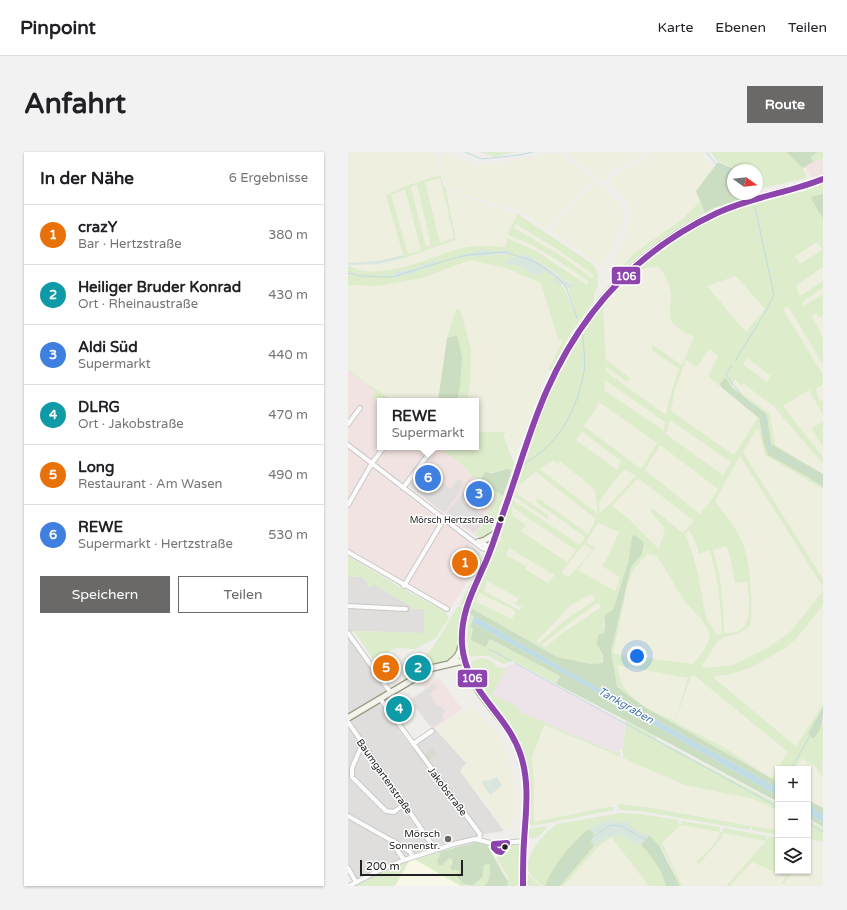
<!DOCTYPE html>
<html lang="de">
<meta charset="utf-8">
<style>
:root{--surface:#fff;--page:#f2f2f2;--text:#202124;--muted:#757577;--line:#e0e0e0;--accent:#6a6968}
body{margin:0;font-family:"Varela Round",sans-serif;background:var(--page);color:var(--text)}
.controls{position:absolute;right:12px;bottom:12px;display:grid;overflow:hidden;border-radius:0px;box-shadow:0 1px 3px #0004}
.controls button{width:36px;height:36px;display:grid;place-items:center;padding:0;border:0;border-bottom:1px solid var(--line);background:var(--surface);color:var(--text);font:20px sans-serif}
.compass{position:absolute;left:379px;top:12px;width:36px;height:36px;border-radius:50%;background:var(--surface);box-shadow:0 1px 3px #0004;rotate:105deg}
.scale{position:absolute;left:12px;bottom:10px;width:103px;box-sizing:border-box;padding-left:4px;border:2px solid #222;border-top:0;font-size:11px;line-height:14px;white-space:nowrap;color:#222;-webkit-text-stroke:3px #fff;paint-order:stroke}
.you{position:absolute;left:289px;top:504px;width:14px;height:14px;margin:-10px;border:3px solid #fff;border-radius:50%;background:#1a73e8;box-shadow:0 0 0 6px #1a73e833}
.badge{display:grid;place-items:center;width:26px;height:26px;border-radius:50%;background:var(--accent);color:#fff;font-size:13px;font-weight:700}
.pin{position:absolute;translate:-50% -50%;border:2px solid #fff;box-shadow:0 1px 4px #0006}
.popup{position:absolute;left:29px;top:246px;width:102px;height:52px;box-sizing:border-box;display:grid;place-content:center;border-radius:0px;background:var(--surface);filter:drop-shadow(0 1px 3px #0005);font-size:13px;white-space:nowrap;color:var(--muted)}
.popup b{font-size:15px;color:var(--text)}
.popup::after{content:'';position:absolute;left:50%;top:100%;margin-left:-8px;border:8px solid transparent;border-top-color:var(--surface)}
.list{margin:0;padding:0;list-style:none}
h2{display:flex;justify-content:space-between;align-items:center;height:52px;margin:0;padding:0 16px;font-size:17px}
h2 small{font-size:13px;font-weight:400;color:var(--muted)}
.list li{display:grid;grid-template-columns:26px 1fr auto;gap:12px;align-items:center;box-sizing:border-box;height:60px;padding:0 16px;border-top:1px solid var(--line)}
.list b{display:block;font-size:15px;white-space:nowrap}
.list p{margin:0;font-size:13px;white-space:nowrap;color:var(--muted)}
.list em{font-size:13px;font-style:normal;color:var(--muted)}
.actions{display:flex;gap:8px;padding:12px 16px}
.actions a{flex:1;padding:9px 0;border:1px solid var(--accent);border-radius:0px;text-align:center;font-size:14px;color:var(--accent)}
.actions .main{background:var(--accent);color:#fff}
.icon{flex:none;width:22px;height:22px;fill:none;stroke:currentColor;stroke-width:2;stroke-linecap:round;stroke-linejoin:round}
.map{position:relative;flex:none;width:475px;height:734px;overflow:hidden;border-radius:0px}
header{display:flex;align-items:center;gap:24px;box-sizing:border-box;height:56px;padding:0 20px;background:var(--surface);border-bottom:1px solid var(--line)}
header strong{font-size:19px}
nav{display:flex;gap:22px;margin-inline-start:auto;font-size:14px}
.intro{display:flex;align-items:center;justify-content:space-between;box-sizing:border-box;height:96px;padding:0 24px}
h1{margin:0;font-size:28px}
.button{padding:10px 18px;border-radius:0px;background:var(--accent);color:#fff;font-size:14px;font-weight:700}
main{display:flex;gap:24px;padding:0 24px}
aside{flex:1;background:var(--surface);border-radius:0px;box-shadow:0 1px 3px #0004}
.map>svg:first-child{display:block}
.residential{fill:#dfdedc}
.commercial{fill:#f1e3e1}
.industrial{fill:#ede4e9}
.education{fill:#f8f7e8}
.construction{fill:#d9d9cd}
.farmland{fill:#efefdf}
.grass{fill:#ddeccb;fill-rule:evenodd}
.forest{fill:#cbdec1}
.wetland{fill:#d9e6de}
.parking{fill:#e0dfde}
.water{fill:#bfdbe3}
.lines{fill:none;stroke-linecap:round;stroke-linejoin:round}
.stream{stroke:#bfdbe3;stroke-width:1}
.street-casing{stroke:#c9c8c7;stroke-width:6}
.secondary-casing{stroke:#999a82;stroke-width:8}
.street{stroke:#fdfcfc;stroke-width:4}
.secondary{stroke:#f4f4ed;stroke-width:5.5}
.bus-1-casing{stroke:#fff;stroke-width:9}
.bus-1{stroke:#8e44ad;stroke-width:6}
.bus-dot{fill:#222;stroke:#fff;stroke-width:1.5}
.poi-dot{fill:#6a6968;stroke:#fff;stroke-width:1.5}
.labels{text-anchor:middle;stroke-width:3;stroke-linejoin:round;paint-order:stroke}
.bus-label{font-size:9px;fill:#222;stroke:#fff;text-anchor:end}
.street-label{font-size:10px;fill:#222;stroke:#fff}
.poi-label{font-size:10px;fill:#222;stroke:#fff;text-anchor:end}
.water-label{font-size:11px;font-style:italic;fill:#4a7aab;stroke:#fff}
.line-badge{stroke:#fff;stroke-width:1.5}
.badge-label{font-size:11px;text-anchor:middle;font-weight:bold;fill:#fff}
</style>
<header>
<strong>Pinpoint</strong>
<nav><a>Karte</a><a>Ebenen</a><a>Teilen</a></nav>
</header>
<div class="intro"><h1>Anfahrt</h1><a class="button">Route</a></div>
<main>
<aside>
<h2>In der Nähe<small>6 Ergebnisse</small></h2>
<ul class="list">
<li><span class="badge" style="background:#e8710a">1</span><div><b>crazY</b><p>Bar · Hertzstraße</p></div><em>380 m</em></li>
<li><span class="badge" style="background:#0f9aa8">2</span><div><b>Heiliger Bruder Konrad</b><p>Ort · Rheinaustraße</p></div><em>430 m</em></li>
<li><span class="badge" style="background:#3f7fe0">3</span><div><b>Aldi Süd</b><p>Supermarkt</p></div><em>440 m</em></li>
<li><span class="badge" style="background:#0f9aa8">4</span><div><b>DLRG</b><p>Ort · Jakobstraße</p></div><em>470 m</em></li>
<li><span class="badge" style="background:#e8710a">5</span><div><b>Long</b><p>Restaurant · Am Wasen</p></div><em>490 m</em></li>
<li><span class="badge" style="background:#3f7fe0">6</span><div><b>REWE</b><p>Supermarkt · Hertzstraße</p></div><em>530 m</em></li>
</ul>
<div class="actions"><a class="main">Speichern</a><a>Teilen</a></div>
</aside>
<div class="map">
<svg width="475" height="734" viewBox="0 0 475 734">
<rect width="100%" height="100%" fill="#f0eeeb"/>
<!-- residential -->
<path class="residential" d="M0,425h13l50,29 13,3v24l-70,-2 -6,3z
M0,484l38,55 -10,8 36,49 24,-18 30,33 -6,8 44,60 -20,3 -46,11 -62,24 -20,10 -8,-13z"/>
<!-- commercial -->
<path class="commercial" d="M475,7v17l-11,4 -7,-13 8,-5z
M0,218l28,22 -4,5 8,5v45h50l-31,42 73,54 -1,2 8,7 1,2 -13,28 -16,26h-2l-101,-56z
M89,295h2l29,23 -1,2 29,24 -9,18 2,2 -14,19 -24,-15 -43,-35z
M91,526l23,31 -30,21 -22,-31 15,-10 -4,-5 2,-3z"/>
<!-- industrial -->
<path class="industrial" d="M166,511l111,60 -2,26 -6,2 -1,2 -96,-41 -3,-6 -26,-11 16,-29z"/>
<!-- education -->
<path class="education" d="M66,707l47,27h-66l14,-25z"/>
<!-- construction -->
<path class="construction" d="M85,596l4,6 -9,7 -4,-6z"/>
<!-- farmland -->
<path class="farmland" d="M9,0h79l4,23 -31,10 -23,10 17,60 -15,4 -21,3 -19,1v-109z
M217,0h77l-3,5 -28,14 -8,11z
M301,0h52l11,17 -16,22 4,11 -19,18 -45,32 -20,20 -7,-5 12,-21 5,-12 4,-19 -2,-15 -14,-13 -4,-7 18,-12 15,-7 5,-6z
M211,1l34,25 -47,51 -19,-14 -18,-8 -2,1 -50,-16 -9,-4 -4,-6 -2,-7 -3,-20 7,-1 29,10h20z
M92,26l14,61 -14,4 -15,-61z
M248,29l25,24 2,11 -1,12 -21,39 -50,-37 23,-26z
M69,32l14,62 -5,1 -15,-60z
M57,37l16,61 -13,4 -17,-59z
M99,38l71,25 -9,15 -1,5 28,12 53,35 -2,3 -49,-33 -21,-10 -10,-4 -1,9 -20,-1 -22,2 -73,22 -24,2 -13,-2 -5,-4 30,-2 14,-3 63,-21 -10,-49z
M168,72l42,26 37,25 -3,3 -29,-21 -49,-29z
M469,90l5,8 -22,14 -5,-8z
M122,108l36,8 35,15 17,56 5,1 -13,25 -36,92 -9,-22 1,-3h-30v-31h-9l3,-17 -22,-53 -10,70h-45l-30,-20 -15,-13v-83l29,1 46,-8z
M310,114l9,13 4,14 -1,16 4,15 20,13 -12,28 -28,-20 -3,4 28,20 -9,27 -4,19 -61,-43 2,-5 20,14 -21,-21 -3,-50 2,-4 3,-5 26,-28z
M475,115v14l-23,15 -4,-10z
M388,124l29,33 -19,23 -39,-47z
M475,136v6l-20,12 -1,-4z
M440,153l35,60v10l-40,-66z
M469,161l6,2v23l-11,-21z
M360,197l10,7 -10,20 50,41 -23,38 -64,-44 4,-22 11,-29z
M399,206l24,18 -4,6 -24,-18z
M257,227l60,43 -1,10 -60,-42z
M387,227l8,7 1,-3 30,24 49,57v9l-48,-28 -5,-31 -38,-28z
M475,232v16l-4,1 -3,-12z
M461,238l4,8 10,17v7l-12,6 12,19v10l-40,-52z
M252,250l58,41 -17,26 -58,-43 13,-17z
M321,268l62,42 -8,13 -57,-41z
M408,278l3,1 14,29 38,21 12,8v90l-81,-127z
M234,279l39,30 -5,9 -40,-31z
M312,293l58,44 -5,9 -13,16 -55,-44z
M392,304l83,131v4l-33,41 -21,15 -36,18 -30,3 -1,-2 16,-25 3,-2 18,-5 6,-3 8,-18 -13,-75 -25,-37z
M205,308l7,1 36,29 2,25 -58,-46z
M276,317l12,7 -9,11 -27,26 -1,-10 2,-4z
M188,320l60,47 -8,15 -50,-36 -2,4 49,36 -5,7 -66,-44 1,-4 32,21 2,-2 -32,-22 2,-9z
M290,326l56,43 -11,12 -31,-25 -2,3 15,18 -6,20 -30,-30 -17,-13z
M164,354l64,44 -9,12 -46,-31 -10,-16z
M250,371l21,9 -9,21 -8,13 19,11 -6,15 -38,-22 18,-21 -10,-7z
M341,378l10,24 11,-4 7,25 3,20 2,38 -5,2 -11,-17 -8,-44 -14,-40z
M236,392l9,6 -24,28 -8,-5z
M378,394l9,36h12l2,29 -1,11 -3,4 -4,4 -17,3 -2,-39 -3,-20 -6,-24z
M161,396l45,27 -6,8 -23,-14 1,-2 -20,-12z
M300,402l9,1 50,72 3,8 -2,7 -15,22 -80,-10 15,-71 6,-14z
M139,429l31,17 4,10 -1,1 -38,-19z
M131,440l33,17 3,3v2l-3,5 -36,-18z
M244,441l3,6 -27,18 -29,26 -3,-2 36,-37z
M250,451l3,4 -37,25 -18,15 -4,-3 31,-24z
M475,453v99l-26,42 -82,-67v-3l12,-1 70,-37z
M269,513l72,13 -9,30 9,-29 2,-3h4l93,77 -17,25 -46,-30 -79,-41 -14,-10 -6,-8 -5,-8z
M124,553l24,27 8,17 8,20 4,32 -1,15 -4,11 -5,4 -45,-60 6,-9 -27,-29 -1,-5z
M197,573l137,59 22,5 50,10 24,12v19l-132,-23 -34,-3 -4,3 -74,15v-39l-2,-26 11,-29z
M454,606l13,8 6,8 2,4v28l-15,-8v-29h-13z
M332,673l40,7 -1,4 -6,10 -17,16 17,-13 7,-9 3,-7 43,8 -40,45h-44l-20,-43z
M264,686l37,48h-86l37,-41 7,-5z
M464,691l11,2v41h-93l22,-24 34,15 -3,7 11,-13h14v-19z"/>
<!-- grass -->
<path class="grass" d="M132,0h34l-20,5z
M363,0h75l17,16 4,10 -44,10 -6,-6v-12h-18l-23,-10z
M470,0h5v7l-10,3 -2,-5z
M92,23l3,9 4,6 -1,1 10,49 -52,18 -18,-63 23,-10zM92,26l14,60 -14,5 -15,-61zM69,32l14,61 -5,2 -15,-60zM57,37l16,61 -13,4 -17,-59z
M475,31v11l-11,3 1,5 10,17v48l-27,19 4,10 23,-15v7l-21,14 2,4 19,-12v21l-4,2 -3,-4 -4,4 11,21v27l-35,-59 -5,3 40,66v9l-7,5 3,12 4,-1v15l-14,-25 -26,16 40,51v7l-49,-57 -30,-23 -2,2 -7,-7 -3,7 38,28 5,31 48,29 -52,-30 -4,-29 -36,-28 -11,-3 1,3 -13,-11 10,-20 -9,-7 -12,18 -11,-7 -11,29 -4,22 63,44 24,-38 5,24 45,36 15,10v2l-58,-34 -6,-24 -3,-1 -13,22 80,127v8l-83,-131 -25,45c8,11 18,23 25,36 10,19 14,68 10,89 -11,10 -21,8 -32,15l-16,25 1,2 30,-3 36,-18 21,-15 33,-41v14l-26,33 -13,11 -34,19 -23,7 -12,1v3l81,67 27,-42v3l-15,26 5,6 4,-5 6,-10v38l-1,1 1,15 -8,-12 -13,-7 -7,10h-17v13l-132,-74 -29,-21 -6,-36 20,-84 11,-14 2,-10 -12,-6 -4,26 -15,47 -10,14 2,5 -1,4 -6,2c-2,14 6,15 5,28l-12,1 -34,-7 -86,-49 5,-17 22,-55 2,6 1,-1 -1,-6 8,-22 -1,-1 2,-9c20,-57 38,-114 68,-166 10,-18 24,-35 39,-50 17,-17 35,-34 55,-47 35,-24 88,-43 130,-50v3zM469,90l5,8 -22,14 -5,-8zM310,114c6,7 12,18 13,29 0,7 -3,17 0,25 2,6 17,14 23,17l-12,28 -29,-20 -2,4 28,20 -9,27 -4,19 -61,-44 2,-4 20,15 3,-4 -24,-18 -3,-50c4,-9 24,-33 33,-38 6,-4 15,-4 22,-6zM388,124l29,33 -19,23 -39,-46zM399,206l24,18 -4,6 -24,-18zM257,228l60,42 -1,9 -60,-41zM251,250l58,41 -16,26 -57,-43 12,-17zM322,268l61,42 -8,13 -57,-41zM234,280l39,29 -4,9 -41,-30zM312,293l58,44 -5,9 -13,16 -55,-44zM205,308l5,4 2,-3 35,29 3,24 -58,-45zM276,317l12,7 -24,26 -12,11 -1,-10 2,-4zM188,320l60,47 -8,15 -50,-36 -2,4 49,35 -5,8 -66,-44 1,-4 32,22 2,-3 -32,-22 2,-9zM290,326l56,43 -11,12 -31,-25 -2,3 15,18 -6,20 -30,-30 -17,-13zM164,355l64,43 -9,12 -46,-31 5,-6 -14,-10zM250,371l21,9 -9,21 -8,13 18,11 -5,14 -37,-21 17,-22 -9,-6zM341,378l7,14 3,10 11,-4c8,29 11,54 12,83l-5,2 -11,-17 -8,-44 -5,-19 -8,-21zM236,392l9,6 -24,27 -8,-4zM378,394l3,7 6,30 12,-1c1,13 7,41 -7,48 -4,3 -10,3 -16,3l-2,-39 -3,-20 -6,-24zM161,396l45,27v1l-6,7 -23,-14 1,-3 -20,-11zM299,402l10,2 28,46 18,19 7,14 -2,7 -6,11 -9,11 -80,-10 15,-71 6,-14zM139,429l31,17 -3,6 7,3 -1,2 -2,1 -35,-19zM131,441l33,16 3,3v2l-3,5 -36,-17zM244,442l3,6 -26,17 -30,26 -3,-1 36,-38zM250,451l3,4 -37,25 -18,15 -4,-2 31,-25zM269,513l71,13 -13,43c-19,-8 -46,-20 -54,-40 -2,-5 -3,-11 -4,-16zM343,524h4l93,76 -17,26 -46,-30 -50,-26z
M352,50l5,11c-32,16 -61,36 -87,61l-2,-2 20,-20 45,-32z
M170,62l73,49 4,4 3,7v12l-4,8v7l-22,30 -21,40 -3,-1 15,-30 -5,-1 -17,-56 -35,-15 -36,-8 -47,18 -46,8 -29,-1v-20c30,19 83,-9 115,-17 14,-3 28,-2 43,-1l1,-9 31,14 49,33 2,-3c-26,-18 -51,-36 -81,-47l1,-5zM168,72l42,26 36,25 -2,3 -29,-21 -49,-29zM136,98l10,1 16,-1 -1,5c-14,-1 -28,2 -42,1zM175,101c18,9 34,21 50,32l-5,4 8,26c-9,-15 -6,-24 -22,-37 -3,-3 -6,-6 -10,-7l-4,5 -7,-2 -14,-8 -13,-2 3,-8 1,2 6,-1 6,1zM87,108l1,5 -20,6 -3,4 -7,-1 -11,4 -1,-5 20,-4z
M108,157h4l11,40 -1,35 -3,17h-10l3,-14 -3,-52 -10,3z
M0,216l15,13 30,20h-13v1l-8,-5 4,-5 -28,-22z
M475,270v25l-12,-19z
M128,280h30l-3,3 11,28 -2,7c-8,-2 -16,4 -27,2l-6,10 -12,-10 1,-2 -29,-23h37z
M145,336l10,8 -7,22 -9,-4 9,-17 -5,-5z
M141,364l6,3c-4,10 -7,22 -20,16z
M135,401v6l-18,47 -5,-2 11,-22z
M0,404l50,30 47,25 4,7 -13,20 -21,11 -19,-1 -22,13 -20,-30 70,2v-24h-13v-3l-38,-22 -1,3h-5v-6l-6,-4h-13z
M110,454l7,2 -8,46 -6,6 -30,12 -3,-6 15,-19z
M122,463l4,1 -4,10 16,21 4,-8 70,37 -4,8 -43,-23 -10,3c-6,-3 -12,-8 -18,-8 -6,-1 -11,2 -16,0l-2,-17 1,-13h1l-1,-2z
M134,506l5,1 9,5 1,1 -2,1v1l11,1 -14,27 25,11 3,6 96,41 3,-3 2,7 -76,-32 -2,3 -11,29 2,26v39l74,-15h6v3l-82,16 -2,-1c1,-28 2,-55 -10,-81 -8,-18 -54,-65 -48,-83z
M278,569l31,16 -1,2 122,65v7l-24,-12 -50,-10 -22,-5 -59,-26v-4l-1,-5h1z
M270,652l28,3 105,19 -2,4 -109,-19 -19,-1 -3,-2z
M272,661l20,1 39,6 -1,4 2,1 2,-4 38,6v5h2l2,-4 42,8 1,5 2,-5 9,2v33h16l-11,13h-2l5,-7 -34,-15 -22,24h-4l40,-45 -43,-8 -3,7 -21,24 -3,-2c9,-9 21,-17 24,-30l-39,-7 -19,18 20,43h-2c-6,-13 -13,-31 -21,-41 -9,-11 -11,-8 -21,-13 -6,-3 -11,-8 -18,-10 -31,-6 -66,39 -75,64h-3c-4,-4 -10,-9 -13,-14 -7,-14 16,-41 28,-48z
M460,668l15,8v14l-15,-3z
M200,674l-8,10 -8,3 -4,-3v-7z
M403,674l27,4v5l-26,-5z
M270,683l8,2 6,5 9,3 9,9 14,25 2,7h-17l-37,-48 -5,2 -7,5 -37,41h-3l34,-40 9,-7z
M161,693h10l2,41h-14l1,-9 -12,-19 11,-7z
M91,700l2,3 -4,6 12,-3 3,1 -2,7 2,4h9l-3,4 6,10 5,2h-8l-47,-27z
M61,709l-14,25h-39l22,-12z
M142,712c0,9 1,16 -6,22h-12l5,-4 7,-17z
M177,715l3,7 12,12h-15z"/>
<!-- forest -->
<path class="forest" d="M438,0h32l-7,5 2,5 -10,6z
M370,10l19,8h-4v24h22l-41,14 -9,5 -9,-22z
M475,42v25l-10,-17 -2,-5z
M109,183l5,22 -2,30 -3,14h-19l9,-63z
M376,226l3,1 4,8 36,28 4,29 52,30v13l-15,-10 -40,-22 -5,-14 -4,-23 -38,-31 -1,-3z
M160,317l4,1 -9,26 -10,-7 -2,3 -12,-10 6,-10 7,1z
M287,383l9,8 -2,11 -11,13 -20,84 6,36 29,21 132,74v6l-215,-120 -89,-52 -4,-1 1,-7 86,49 34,7 12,-1v-8l-6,-11 1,-9 6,-2c2,-5 0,-12 1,-18l8,-5 15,-47 4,-26z
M124,470l128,72v3l20,11 3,-1 155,89v6l-111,-60 -111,-58 4,-8 -70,-37 -4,8 -15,-7 2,-11 -3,-3z
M475,555c0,13 0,22 -10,32l-5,-6z
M460,648l15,8v6l-15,-9z
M460,662l15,8v5l-15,-9z
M241,677l5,4 -2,8 2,5 -34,40h-15c7,-20 27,-44 44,-57z
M301,683l10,10 21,41h-14c-4,-15 -14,-30 -25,-41z
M129,690l10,3 21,37 -1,4h-23c7,-6 6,-13 6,-22l-6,1 -2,12 -10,9 -8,-2 -7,-7 3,-7h-8l-2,-2 2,-5v-4l-3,-1 -7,7h-4l-1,-4 3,-6 -1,-3z"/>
<!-- wetland -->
<path class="wetland" d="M136,98l10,1 16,-1 -1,5 1,3 6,-1 6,1 1,-5c18,9 33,22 51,33l-8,3 -4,-5 -7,-1 -2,-2 1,-4 -10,-6 -4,5 -7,-2 -14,-8 -13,-2 3,-9c-10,-1 -18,0 -28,1 -7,1 -13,0 -20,2l-3,-2z
M55,103l1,3 -25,6 -31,1v-2c19,0 37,-3 55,-8z
M87,108l1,5 -20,6 -3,4 -7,-1 -11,4 -1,-6 20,-3z
M149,625l5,9 -12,9 -8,-12 2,-3 5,1z
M267,667l4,3h9c5,8 12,11 21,13l-8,10 -9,-3 -6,-5 -8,-2 -15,4 -9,7 -3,-5 3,-8 -5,-4 14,-7z"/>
<!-- parking -->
<path class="parking" d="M67,327l16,13 9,-12 11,9 7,-10 5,3 -6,14 -12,16 -6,-3 -29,-23z
M115,341l5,3 -5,6 24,15 -10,13 -1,-1 -2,3 -28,-19z
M119,391l12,9 1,2 -12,25 -2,-2 4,-8 -5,-3 3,-5 -1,-2 -8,-4z
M86,531l3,5 -8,6 9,12 2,-1 5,6 -3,5 2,3 -11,8 -2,-2 -1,1 -16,-21 2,-1 -3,-5z"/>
<!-- water -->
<path class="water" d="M126,464l89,52 215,120v8l-155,-89 -3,1 -20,-12v-2l-128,-72z
M460,653l15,9v8l-15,-8z"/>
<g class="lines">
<!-- stream -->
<path class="stream" d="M117,0l17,7 37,-4 14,-3
M358,0l12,14 15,9
M0,121l14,3 30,1 59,-18 16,-4 38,-3 28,9 15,9 13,11 5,6 11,31
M387,209l31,-50 8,-16 -19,-88
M384,213l-6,10 20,26 17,11 6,34 7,7 47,26
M176,312c36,-22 52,-51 60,-92 2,-10 -1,-26 -1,-37
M141,497l22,12
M167,511l263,144
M443,617l32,-56
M460,671l15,9
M207,734l31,-44 25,-17 10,1 34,19 18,41"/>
<!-- street casing -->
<g class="street-casing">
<path id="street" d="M0,272l12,-16
M0,293l134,103 8,3
M55,336l31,-41
M0,353l24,-42 12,-16
M130,389l8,4 4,6
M0,400l99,57
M56,434l40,-67
M0,454l58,3
M0,481l43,60
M33,548l99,134 -1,5
M0,570l87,127
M65,592l19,-13
M15,593l-2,2 -9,21v9l34,34 8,1 10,-8
M0,664l55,31 8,6 1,4
M46,689l-1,3 11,16
M0,716l8,14
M1,734l29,-15 26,-11 50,-16 21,-5 19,5 30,-3"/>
</g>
<!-- secondary casing -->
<g class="secondary-casing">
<path id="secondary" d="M131,390l6,-2 11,-7
M102,511c6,-5 10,-8 11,-17
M0,566l84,-50 26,-6 7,-1
M175,734c0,-15 0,-30 1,-45 2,-30 7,-59 -4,-89 -8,-23 -26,-39 -40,-59 -9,-14 -17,-32 -18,-49 -3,-36 16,-62 28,-93 5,-14 10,-29 15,-43 13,-39 26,-79 42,-118 35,-79 89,-141 170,-177 20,-9 42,-15 63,-21 15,-4 29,-7 43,-13"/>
</g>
<!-- street -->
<use href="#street" class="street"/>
<!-- secondary -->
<use href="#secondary" class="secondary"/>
<!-- bus-1 casing -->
<g class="bus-1-casing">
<path id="bus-1" d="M159,691l-1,3 -5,6 -4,-1 -3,-3v-4z
M175,734c0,-15 0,-30 1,-45 2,-30 6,-60 -4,-88 -14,-41 -55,-62 -58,-109 -2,-32 13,-57 25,-85 7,-17 12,-34 18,-51 14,-39 25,-80 42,-118 35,-79 91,-140 170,-177 34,-16 71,-20 106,-34"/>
</g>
<!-- bus-1 -->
<use href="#bus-1" class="bus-1"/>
</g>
<!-- markers -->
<g class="bus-dot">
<circle cx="153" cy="367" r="3.5"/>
<circle cx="157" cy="695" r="3.5"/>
</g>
<circle class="poi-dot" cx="100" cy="687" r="4"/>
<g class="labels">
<!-- bus labels -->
<g class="bus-label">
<text x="146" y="371">Mörsch Hertzstraße</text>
</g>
<!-- street labels -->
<g class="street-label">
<text transform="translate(37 624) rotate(55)" y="4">Baumgartenstraße</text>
<text transform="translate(100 639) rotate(53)" y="4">Jakobstraße</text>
</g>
<!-- poi labels -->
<g class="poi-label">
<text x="92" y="685">Mörsch<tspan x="92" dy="12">Sonnenstr.</tspan></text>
</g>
<!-- water labels -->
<g class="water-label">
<text transform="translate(278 553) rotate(30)" y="4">Tankgraben</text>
</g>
</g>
<g class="line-badge">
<rect x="263" y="114" width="30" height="19" rx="4" fill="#8e44ad"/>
<rect x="109" y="517" width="31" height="19" rx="4" fill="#8e44ad"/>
</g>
<g class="badge-label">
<text x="278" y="128">106</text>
<text x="124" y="530">106</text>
</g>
</svg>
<div class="controls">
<button>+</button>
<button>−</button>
<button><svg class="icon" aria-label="layers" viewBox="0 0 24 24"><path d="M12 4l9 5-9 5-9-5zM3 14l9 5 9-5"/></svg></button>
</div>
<svg class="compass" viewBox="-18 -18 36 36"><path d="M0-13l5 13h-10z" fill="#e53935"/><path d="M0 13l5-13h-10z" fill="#757577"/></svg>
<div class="scale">200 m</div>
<div class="you"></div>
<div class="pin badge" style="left:117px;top:411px;background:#e8710a">1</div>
<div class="pin badge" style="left:70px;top:516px;background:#0f9aa8">2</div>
<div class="pin badge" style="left:131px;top:342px;background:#3f7fe0">3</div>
<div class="pin badge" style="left:51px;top:557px;background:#0f9aa8">4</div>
<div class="pin badge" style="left:38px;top:516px;background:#e8710a">5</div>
<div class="pin badge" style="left:80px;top:326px;background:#3f7fe0">6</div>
<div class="popup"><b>REWE</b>Supermarkt</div>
</div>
</main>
